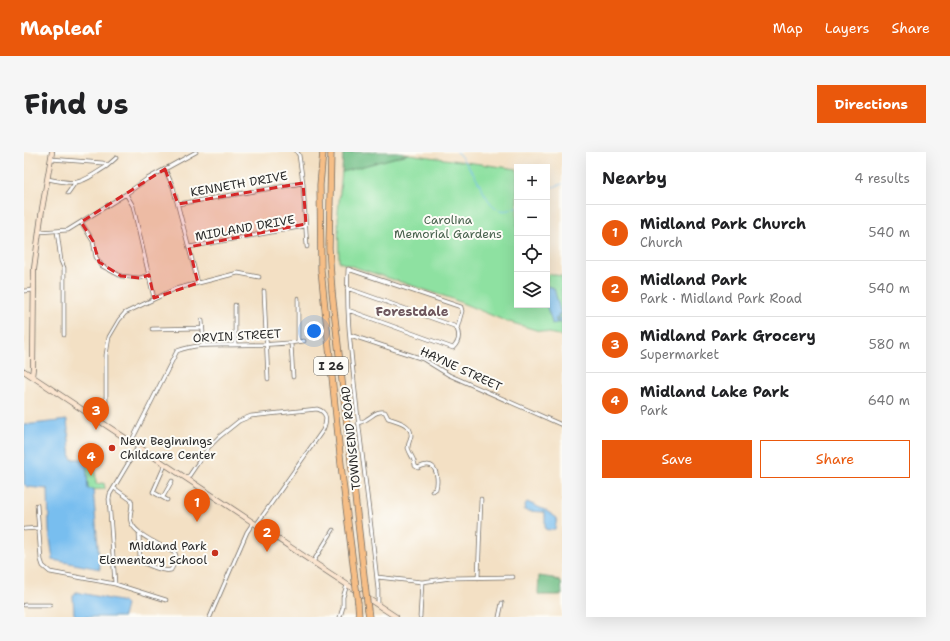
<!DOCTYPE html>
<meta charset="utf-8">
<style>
:root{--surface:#fff;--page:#f6f6f6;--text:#202124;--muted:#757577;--line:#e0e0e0;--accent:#ea580c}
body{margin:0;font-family:"Shantell Sans",sans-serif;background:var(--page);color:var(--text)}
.controls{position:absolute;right:12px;top:12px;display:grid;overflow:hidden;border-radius:0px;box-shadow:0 4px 16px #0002}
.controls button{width:36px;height:36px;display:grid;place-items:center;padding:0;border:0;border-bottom:1px solid var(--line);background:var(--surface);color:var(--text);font:20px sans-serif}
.you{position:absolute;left:290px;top:179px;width:14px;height:14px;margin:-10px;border:3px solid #fff;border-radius:50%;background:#1a73e8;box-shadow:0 0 0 6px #1a73e833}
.badge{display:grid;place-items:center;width:26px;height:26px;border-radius:50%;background:var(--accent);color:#fff;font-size:13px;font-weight:700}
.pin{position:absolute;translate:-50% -33px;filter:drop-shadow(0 1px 2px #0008)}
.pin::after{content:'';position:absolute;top:21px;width:14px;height:12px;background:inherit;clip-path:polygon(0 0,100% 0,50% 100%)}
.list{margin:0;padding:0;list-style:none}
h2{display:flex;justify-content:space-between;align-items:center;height:52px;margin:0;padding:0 16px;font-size:17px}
h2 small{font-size:13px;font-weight:400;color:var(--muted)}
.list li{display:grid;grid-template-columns:26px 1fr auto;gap:12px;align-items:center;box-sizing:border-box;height:56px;padding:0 16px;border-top:1px solid var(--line)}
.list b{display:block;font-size:15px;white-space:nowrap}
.list p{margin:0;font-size:13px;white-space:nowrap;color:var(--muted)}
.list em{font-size:13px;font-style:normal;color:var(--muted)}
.actions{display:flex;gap:8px;padding:12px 16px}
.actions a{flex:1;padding:9px 0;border:1px solid var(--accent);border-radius:0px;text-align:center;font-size:14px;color:var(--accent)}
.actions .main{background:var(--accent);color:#fff}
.icon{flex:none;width:22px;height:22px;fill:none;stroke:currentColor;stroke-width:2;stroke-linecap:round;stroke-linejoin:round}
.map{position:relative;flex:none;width:538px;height:465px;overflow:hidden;border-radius:0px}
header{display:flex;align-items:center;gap:24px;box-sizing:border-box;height:56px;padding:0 20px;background:var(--accent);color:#fff}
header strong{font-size:19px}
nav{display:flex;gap:22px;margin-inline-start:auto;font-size:14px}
.intro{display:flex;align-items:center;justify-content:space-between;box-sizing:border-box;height:96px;padding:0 24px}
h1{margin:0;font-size:28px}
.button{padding:10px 18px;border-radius:0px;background:var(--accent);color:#fff;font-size:14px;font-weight:700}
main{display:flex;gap:24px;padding:0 24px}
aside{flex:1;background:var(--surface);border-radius:0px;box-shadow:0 4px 16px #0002}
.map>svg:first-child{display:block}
.green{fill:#8ee1a1;stroke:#5c8666}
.forest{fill:#72bf87;stroke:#4e7559}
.water{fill:#78beef;stroke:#52748d}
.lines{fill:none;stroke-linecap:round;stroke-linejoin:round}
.stream{stroke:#78beef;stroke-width:1}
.street-casing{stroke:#716a61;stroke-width:4.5}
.secondary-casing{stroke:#716a61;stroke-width:6}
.highway-casing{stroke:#716a61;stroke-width:7}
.street{stroke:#fff;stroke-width:3}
.secondary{stroke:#fbe5cf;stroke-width:4.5}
.highway{stroke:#f6be86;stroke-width:5.5}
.highway-bridge-casing{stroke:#716a61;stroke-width:7;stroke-linecap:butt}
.highway-bridge{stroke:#f6be86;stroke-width:5.5}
.marked{fill:#d62828;fill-opacity:0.2;stroke:#d62828;stroke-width:3;stroke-dasharray:8 5;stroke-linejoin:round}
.poi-dot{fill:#c8321e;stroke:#fdfcf7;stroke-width:1.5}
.labels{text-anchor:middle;stroke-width:4;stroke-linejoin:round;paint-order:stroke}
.shield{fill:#fdfcf7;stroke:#6a6a68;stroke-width:1}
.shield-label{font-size:11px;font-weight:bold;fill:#2b2b2b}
.street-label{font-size:12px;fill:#2b2b2b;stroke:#fdfcf7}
.park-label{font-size:12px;fill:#49624e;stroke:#fdfcf7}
.poi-label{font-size:12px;fill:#2b2b2b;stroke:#fdfcf7;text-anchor:start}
.neighbourhood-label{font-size:13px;font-weight:bold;fill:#6e575e;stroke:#fdfcf7}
</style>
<header>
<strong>Mapleaf</strong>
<nav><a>Map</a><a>Layers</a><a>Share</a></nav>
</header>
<div class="intro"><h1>Find us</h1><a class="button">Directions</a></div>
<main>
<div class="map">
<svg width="538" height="465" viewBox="0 0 538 465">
<rect width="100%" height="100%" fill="#fdfcf7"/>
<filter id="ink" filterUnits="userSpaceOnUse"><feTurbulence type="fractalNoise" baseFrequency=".025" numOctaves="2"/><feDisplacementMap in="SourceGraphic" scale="8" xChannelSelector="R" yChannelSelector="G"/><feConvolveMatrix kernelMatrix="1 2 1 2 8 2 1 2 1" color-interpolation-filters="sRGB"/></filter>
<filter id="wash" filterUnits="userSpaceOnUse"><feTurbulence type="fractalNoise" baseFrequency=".012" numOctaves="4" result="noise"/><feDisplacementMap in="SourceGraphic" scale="16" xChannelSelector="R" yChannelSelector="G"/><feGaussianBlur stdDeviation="0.9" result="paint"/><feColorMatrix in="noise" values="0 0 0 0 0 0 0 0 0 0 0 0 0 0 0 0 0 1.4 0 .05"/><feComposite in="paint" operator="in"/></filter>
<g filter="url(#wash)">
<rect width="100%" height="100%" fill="#f3e0c4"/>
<!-- green -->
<path class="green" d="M384,2l109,15v136h30v-31l15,2v60l-26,-6 -33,-10 -53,-22 -111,-36 -1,-50 4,-41z
M62,307h9l1,25 8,-1 1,6 -17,1z"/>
<!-- forest -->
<path class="forest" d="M319,0h55l10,2 -66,18z
M515,424l14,2 8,4 1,13h-23l-1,-2z"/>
<!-- water -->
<path class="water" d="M523,134l7,2 7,27h-3v2l3,2 -1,5 -2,-1v-4l-2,-1 -1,2 2,1v2l-5,1c0,-6 -4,-11 -5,-17 -1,-6 0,-14 0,-21z
M43,268l4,39h15l2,30h5l7,80 -47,-9 -4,-29 -1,-42 -21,-2 -3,-3v-59z
M503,350l18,8 12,8 -2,11 -6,1 -4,-1v-15l-1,-2 -17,-1 -3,-1 1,-6z
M52,440l48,10 2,3 -3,12h-46l-3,-3 -1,-18z"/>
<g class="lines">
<!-- stream -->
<path class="stream" d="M433,0c7,8 13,17 19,26 9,15 18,44 41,28
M523,37l15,-5"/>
</g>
</g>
<g filter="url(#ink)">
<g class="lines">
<!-- street casing -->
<g class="street-casing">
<path id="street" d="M273,0l2,3 4,28 4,64
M83,14l9,-8
M141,17l8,18 25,96
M24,27c31,7 33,4 59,-13l-4,-3 -52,-4
M44,41l7,-10
M102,42l7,12 21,92
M154,52l125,-21
M57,70l12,19 3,16 6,9 19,10 19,2 9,-3
M33,79l4,30 3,7v67
M15,80l29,-2 58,-36 21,-15 49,-27
M165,95l116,-21
M323,136l107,38 3,3c3,7 1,14 -4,19l-105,-38
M0,139l10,-1
M240,139l4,88
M274,146v44
M178,168l2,25
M128,177l50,-1
M326,183l73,24 26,16 113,50
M267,191l2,34
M211,193v-40
M72,268l6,-8 4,-10v-47l3,-18 10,-17 6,-7 50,-24 63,-16 21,4
M334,271c3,-1 7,-2 9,-4 7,-4 9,-8 18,-7l3,6c9,3 24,6 23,18 -1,4 -3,8 -3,12 2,7 7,11 7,18l3,2c2,-1 6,-3 9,-3 11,-1 11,17 9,24l-4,2
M107,290l46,-91c18,-7 36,-6 55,-6 24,0 49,0 72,-4
M141,313l-12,27 14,8
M163,327l21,-31 11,-11 20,-16 12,-5 66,-7c11,3 10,12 6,21l-67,95
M90,336l17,12c3,7 -3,14 0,22 4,13 32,24 44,31 3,6 -1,11 -4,17 -7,2 -26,-5 -31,-10l-1,-28
M139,345l9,-16
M13,353l4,55 2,6 7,6 65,12 51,16
M0,377l15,-1
M289,410l20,-32
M353,425l45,5 29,-4 62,-1
M454,426l3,-79
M91,432l-6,-85 1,-5 28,-47
M0,453h26
M354,453v-15c-7,-70 -17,-139 -24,-209 -4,-37 -8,-75 -6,-112l113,38 1,4 -5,18
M186,465l37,-85 6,-9
M316,465l3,-10v-10l4,-12
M396,465l2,-35
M475,465l3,-14"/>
</g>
<!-- secondary casing -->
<g class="secondary-casing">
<path id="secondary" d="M0,219l372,246
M8,224l1,-8 1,-99 8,-60 10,-57"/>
</g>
<!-- highway casing -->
<g class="highway-casing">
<path id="highway" d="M299,0l-3,33 1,85 21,204 13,106
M307,0l-2,96 3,44 33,293
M334,451l1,14
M344,458l1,7"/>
</g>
<!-- street -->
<use href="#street" class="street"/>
<!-- secondary -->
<use href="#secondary" class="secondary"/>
<!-- highway -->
<use href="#highway" class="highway"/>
<!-- highway-bridge casing -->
<g class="highway-bridge-casing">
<path id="highway-bridge" d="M331,428l3,23
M341,433l3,25"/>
</g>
<!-- highway-bridge -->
<use href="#highway-bridge" class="highway-bridge"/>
</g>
</g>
<!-- marked area -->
<path class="marked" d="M141,17l13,35 125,-21 3,41 -117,23 9,36 -44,15 -5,-23 -9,3 -19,-2 -22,-14 -6,-21 -12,-19z"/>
<!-- markers -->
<g class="poi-dot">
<circle cx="88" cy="296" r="4"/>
<circle cx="191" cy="401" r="4"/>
</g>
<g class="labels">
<!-- shield labels -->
<rect class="shield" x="290" y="205" width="34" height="18" rx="3"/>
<g class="shield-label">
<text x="307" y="218">I 26</text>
</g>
<!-- street labels -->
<g class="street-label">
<text transform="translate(215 32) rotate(-10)" y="4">KENNETH DRIVE</text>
<text transform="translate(221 76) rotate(-10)" y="4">MIDLAND DRIVE</text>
<text transform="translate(213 184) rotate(-3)" y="4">ORVIN STREET</text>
<text transform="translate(437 217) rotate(25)" y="4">HAYNE STREET</text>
<text transform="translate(327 286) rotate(-96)" y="4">TOWNSEND ROAD</text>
</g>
<!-- park labels -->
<g class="park-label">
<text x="424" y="72">Carolina<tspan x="424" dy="14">Memorial Gardens</tspan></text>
</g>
<!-- poi labels -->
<g class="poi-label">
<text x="96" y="293">New Beginnings<tspan x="96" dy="14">Childcare Center</tspan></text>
<text x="183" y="398" text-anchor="end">Midland Park<tspan x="183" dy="14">Elementary School</tspan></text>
</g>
<!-- neighbourhood labels -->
<g class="neighbourhood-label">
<text x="388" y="164">Forestdale</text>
</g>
</g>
</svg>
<div class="controls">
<button>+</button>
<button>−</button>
<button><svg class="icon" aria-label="locate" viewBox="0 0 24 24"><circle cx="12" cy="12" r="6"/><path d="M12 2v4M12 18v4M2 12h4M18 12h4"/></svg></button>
<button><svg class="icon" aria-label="layers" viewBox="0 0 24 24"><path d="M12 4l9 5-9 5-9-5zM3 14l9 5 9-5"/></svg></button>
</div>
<div class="you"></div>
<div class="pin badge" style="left:173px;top:370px">1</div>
<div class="pin badge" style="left:243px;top:400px">2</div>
<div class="pin badge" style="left:72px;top:278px">3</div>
<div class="pin badge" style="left:67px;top:324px">4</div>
</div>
<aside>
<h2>Nearby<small>4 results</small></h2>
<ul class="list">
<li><span class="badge">1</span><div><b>Midland Park Church</b><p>Church</p></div><em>540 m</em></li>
<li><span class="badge">2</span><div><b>Midland Park</b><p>Park · Midland Park Road</p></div><em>540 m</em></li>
<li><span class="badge">3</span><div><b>Midland Park Grocery</b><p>Supermarket</p></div><em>580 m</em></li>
<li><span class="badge">4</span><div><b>Midland Lake Park</b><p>Park</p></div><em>640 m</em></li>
</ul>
<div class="actions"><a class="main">Save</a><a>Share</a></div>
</aside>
</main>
